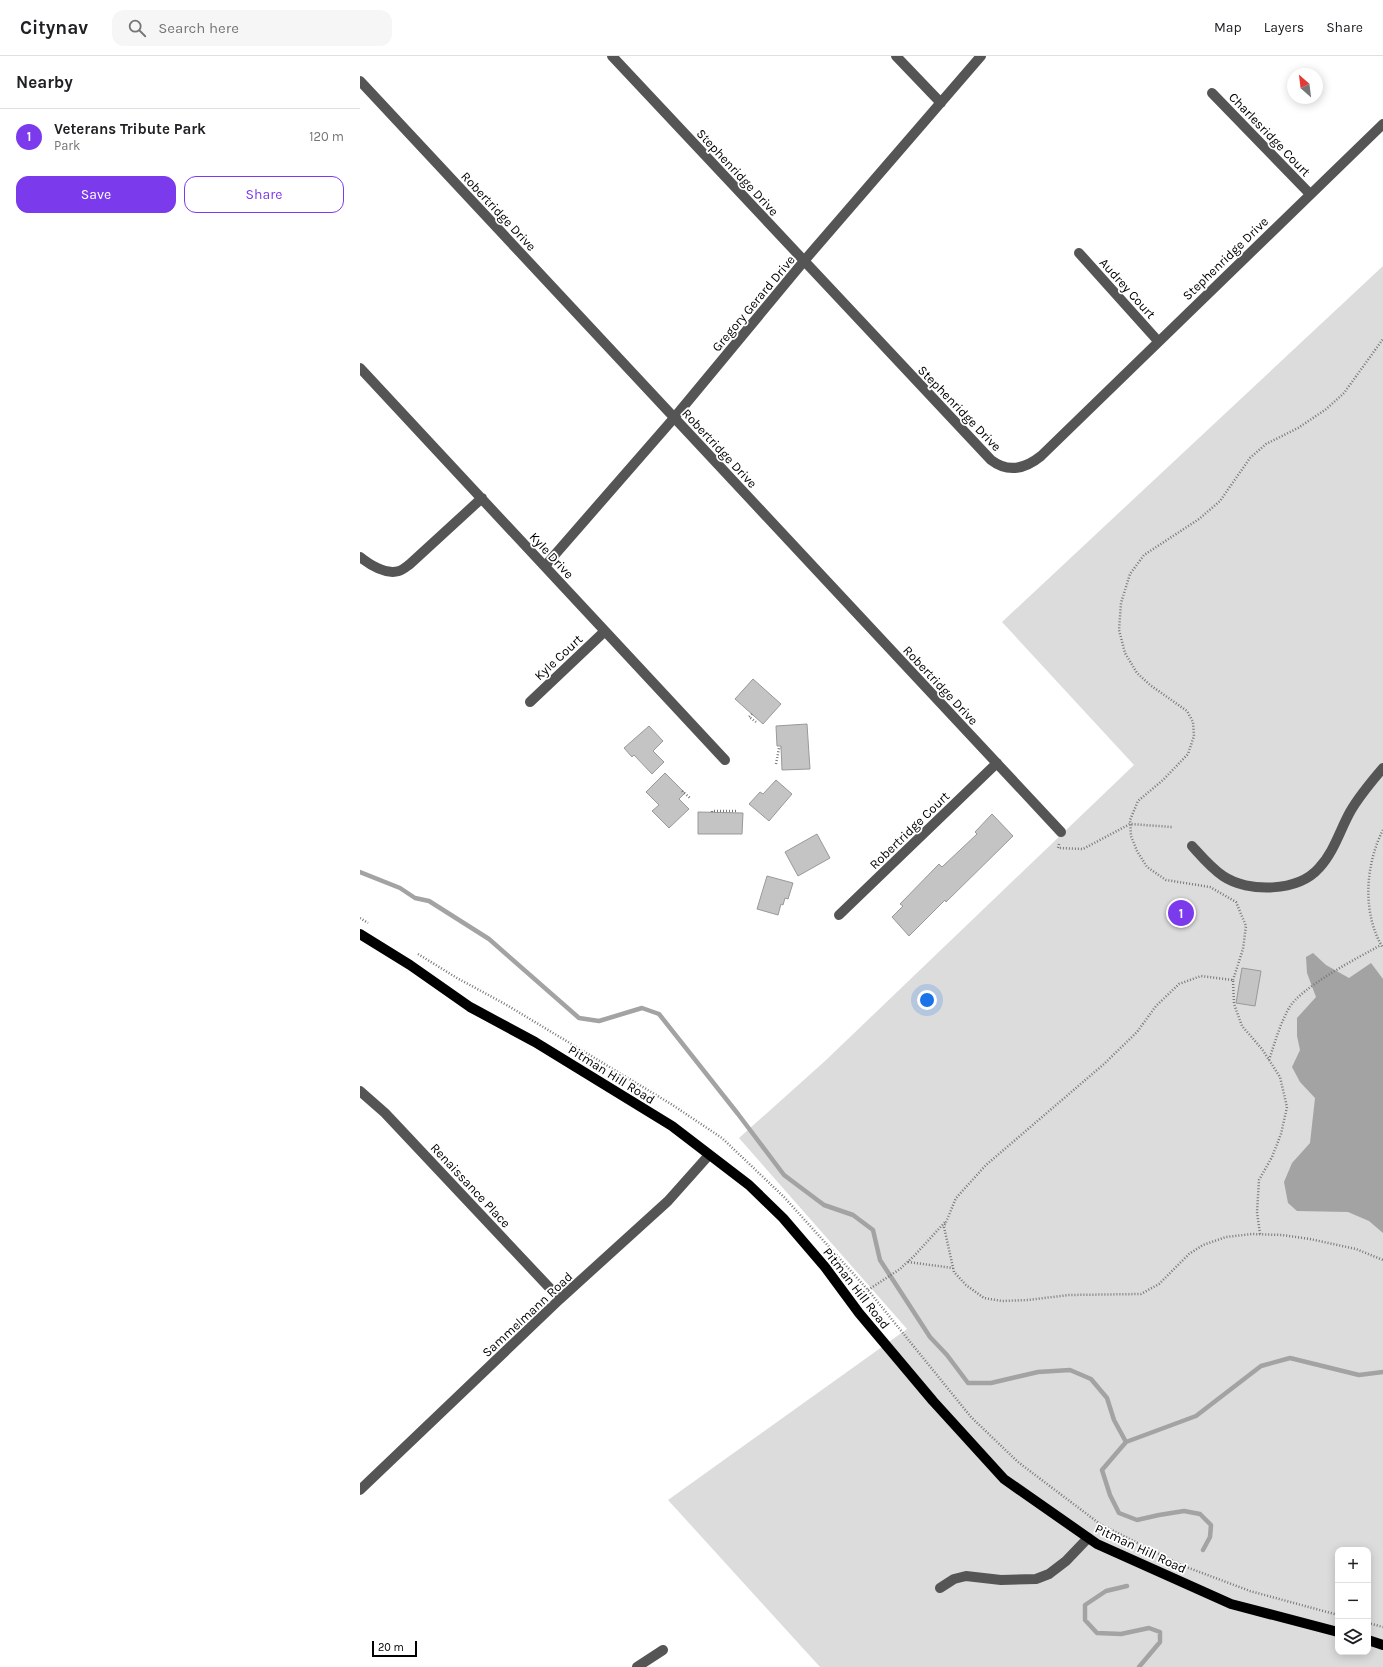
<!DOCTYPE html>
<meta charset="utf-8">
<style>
:root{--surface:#fff;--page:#f6f6f6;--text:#202124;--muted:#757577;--line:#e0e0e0;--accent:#7c3aed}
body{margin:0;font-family:Karla,sans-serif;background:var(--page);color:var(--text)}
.controls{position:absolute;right:12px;bottom:12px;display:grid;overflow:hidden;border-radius:8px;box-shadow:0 2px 10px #0003}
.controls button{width:36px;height:36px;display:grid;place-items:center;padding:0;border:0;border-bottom:1px solid var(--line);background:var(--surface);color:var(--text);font:20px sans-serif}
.compass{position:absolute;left:927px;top:12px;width:36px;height:36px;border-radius:50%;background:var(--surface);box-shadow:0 2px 10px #0003;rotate:332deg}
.scale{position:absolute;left:12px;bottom:10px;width:45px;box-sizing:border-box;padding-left:4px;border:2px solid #000;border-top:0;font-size:11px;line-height:14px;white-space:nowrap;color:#000;-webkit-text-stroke:3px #fff;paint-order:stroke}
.you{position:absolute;left:567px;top:944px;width:14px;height:14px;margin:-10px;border:3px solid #fff;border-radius:50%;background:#1a73e8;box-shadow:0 0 0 6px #1a73e833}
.badge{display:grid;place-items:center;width:26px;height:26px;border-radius:50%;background:var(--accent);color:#fff;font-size:13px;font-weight:700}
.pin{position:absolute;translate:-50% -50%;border:2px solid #fff;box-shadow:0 1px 4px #0006}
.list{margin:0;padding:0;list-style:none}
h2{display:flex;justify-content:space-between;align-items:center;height:52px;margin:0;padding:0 16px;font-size:17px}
h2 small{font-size:13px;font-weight:400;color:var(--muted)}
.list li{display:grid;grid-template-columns:26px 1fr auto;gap:12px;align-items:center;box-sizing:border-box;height:56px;padding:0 16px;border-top:1px solid var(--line)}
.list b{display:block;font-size:15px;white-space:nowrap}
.list p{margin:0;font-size:13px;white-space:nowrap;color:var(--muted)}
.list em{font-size:13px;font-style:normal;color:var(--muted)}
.actions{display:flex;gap:8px;padding:12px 16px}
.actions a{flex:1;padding:9px 0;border:1px solid var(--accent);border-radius:12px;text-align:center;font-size:14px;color:var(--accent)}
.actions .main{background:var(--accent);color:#fff}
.icon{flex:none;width:22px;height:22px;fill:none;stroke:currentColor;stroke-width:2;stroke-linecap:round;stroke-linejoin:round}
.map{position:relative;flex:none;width:1023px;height:1611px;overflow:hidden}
header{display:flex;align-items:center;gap:24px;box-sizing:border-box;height:56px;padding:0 20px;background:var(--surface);border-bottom:1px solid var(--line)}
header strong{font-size:19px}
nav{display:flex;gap:22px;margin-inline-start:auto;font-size:14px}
.search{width:280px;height:36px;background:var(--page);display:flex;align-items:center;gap:10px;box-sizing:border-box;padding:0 14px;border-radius:12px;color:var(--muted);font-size:15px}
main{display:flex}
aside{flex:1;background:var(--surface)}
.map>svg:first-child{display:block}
.green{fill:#dcdcdc;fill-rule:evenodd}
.water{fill:#a3a3a3}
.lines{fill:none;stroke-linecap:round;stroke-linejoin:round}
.stream{stroke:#a3a3a3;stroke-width:4.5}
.building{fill:#c4c4c4;stroke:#999}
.path{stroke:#777;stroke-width:2.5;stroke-dasharray:1 2;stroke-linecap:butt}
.minor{stroke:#555;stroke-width:10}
.major{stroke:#000;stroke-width:10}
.labels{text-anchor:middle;stroke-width:3.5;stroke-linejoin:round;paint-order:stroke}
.street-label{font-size:13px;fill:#000;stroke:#fff}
</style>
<header>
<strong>Citynav</strong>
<div class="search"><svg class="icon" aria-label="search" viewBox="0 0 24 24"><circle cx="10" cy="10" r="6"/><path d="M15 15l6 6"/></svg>Search here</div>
<nav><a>Map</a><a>Layers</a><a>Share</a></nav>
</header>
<main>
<aside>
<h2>Nearby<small></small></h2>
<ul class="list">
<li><span class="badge">1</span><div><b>Veterans Tribute Park</b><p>Park</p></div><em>120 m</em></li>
</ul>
<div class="actions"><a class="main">Save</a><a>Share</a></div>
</aside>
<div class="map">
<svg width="1023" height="1611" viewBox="0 0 1023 1611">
<rect width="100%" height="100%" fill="#fff"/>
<!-- green -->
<path class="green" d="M1023,210v1401h-563l-152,-167 239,-171 -168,-191 86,-77 309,-296 -132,-143zM978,1494h30v102h-30z"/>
<!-- water -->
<path class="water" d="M953,897l13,12 23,13 22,-15 12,16v254l-14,-12 -21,-9 -51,-1 -9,-8 -4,-21 8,-19 18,-20 5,-45 -15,-16 -8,-15 8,-17 -3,-14v-18l19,-21 -9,-24 -1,-16z"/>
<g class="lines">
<!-- stream -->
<path class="stream" d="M0,816l40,16 15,10 14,3 60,38 90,79 20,3 43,-13 17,6 79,100 46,61 40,30 29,10 20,15 7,30 50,77 17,18 21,28h23l47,-11 32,-2 21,9 16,19 7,22 12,22
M843,1494l7,-13 1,-12 -11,-11 -16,-3 -25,4 -22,5 -18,-7 -9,-18 -8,-25 24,-28 70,-26 65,-50 29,-8 69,17 24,-3
M767,1530l-21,5 -21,14v15l12,13 24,1 28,-6 11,4v10l-21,25"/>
</g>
<!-- building -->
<path class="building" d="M393,623l28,25 -18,20 -28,-25z
M447,668l3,45 -28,1 -1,-24h-4l-1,-20z
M289,670l14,15 -10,10 11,11 -12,12 -18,-19 -2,2 -8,-9z
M305,717l20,20 -6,6 10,10 -20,19 -17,-17 7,-6 -13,-13z
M416,724l16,14 -23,27 -20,-17 11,-12 3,2z
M338,756l45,1 -1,21h-44z
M632,758l21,22 -67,66 -1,-2 -36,36 -17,-19 11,-11 -3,-2 39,-40 3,3 35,-33 -2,-2z
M457,778l13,24 -32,18 -13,-24z
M407,820l26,7 -5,16 -3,-1 -2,7 -2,-1 -3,11 -21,-6z
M882,912l19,3 -6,35 -19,-3z"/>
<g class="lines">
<!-- path -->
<path class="path" d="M392,658l-3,3 7,5
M416,708l3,-16h2
M322,735l8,7
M352,756v-1h24
M1023,774c-18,35 -21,84 0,118
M699,788l-1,4 25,1 47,-25 42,3
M0,862l8,5
M58,898l39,24 48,26 166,100 51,34 62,59 84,93 103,127 47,45 82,62 81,41 69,26 88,24
M873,924l10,-31 3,-23 -10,-24 -26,-15 -44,-7 -19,-13 -10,-16 -6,-15 -1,-16 8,-19 25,-21 25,-26 6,-18 -1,-14 -6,-11 -37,-26 -13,-12 -12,-20 -6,-23 2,-27 9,-29 14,-19 55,-36 21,-18 30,-43 16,-14 32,-16 27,-18 19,-17 39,-54
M909,1004c6,-18 11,-36 20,-52 12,-21 70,-51 92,-63
M900,1178l-3,-22 2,-32 13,-23 9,-23 6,-27 -7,-30 -18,-28 -20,-23 -8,-22 -1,-24 -32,-4 -22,8 -23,22 -19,26 -33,32 -118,101 -30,33 -12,29 10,45 12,13 18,13 18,3 26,-1 41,-5 72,-1 18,-10 30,-30 14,-9 23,-8 26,-3 30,1 28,4 46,10 27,11
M548,1206l45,6
M508,1234l32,-21 15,-14 31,-34
M1008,1567l15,4"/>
<!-- minor -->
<path class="minor" d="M252,0l379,404c17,13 34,9 50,-4l342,-332
M536,0l45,47
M0,25l701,751
M852,37l98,101
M719,197l79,88
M0,312l365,392
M0,501c10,8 25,18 39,14 4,-1 8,-5 11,-7l72,-66
M185,510l129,-148 130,-157 177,-205
M170,646l75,-71
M832,790c10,11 19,22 31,30 25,17 75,16 96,-8 15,-16 21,-38 31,-56 9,-16 21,-30 33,-44
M479,859l158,-152
M0,1035l25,22 175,186
M0,1434l200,-191 108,-98 41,-46
M580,1532l14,-9 12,-3 35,4 35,-1 13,-5 17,-13 22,-23
M277,1611l26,-17"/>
<!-- major -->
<path class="major" d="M0,878l50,31 60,42 65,35 137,84 77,59 34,33 42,49 34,46 74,88 71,78 93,65 134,60 107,28
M1008,1584l15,5"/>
</g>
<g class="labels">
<!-- street labels -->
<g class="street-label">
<text transform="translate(910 78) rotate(46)" y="5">Charlesridge Court</text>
<text transform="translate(378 116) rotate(47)" y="5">Stephenridge Drive</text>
<text transform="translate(139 155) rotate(47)" y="5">Robertridge Drive</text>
<text transform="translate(865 202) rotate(-44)" y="5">Stephenridge Drive</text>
<text transform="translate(768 232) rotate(48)" y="5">Audrey Court</text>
<text transform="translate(393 247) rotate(-50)" y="5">Gregory Gerard Drive</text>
<text transform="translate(600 352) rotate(46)" y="5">Stephenridge Drive</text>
<text transform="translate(360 392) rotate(47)" y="5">Robertridge Drive</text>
<text transform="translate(192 499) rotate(47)" y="5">Kyle Drive</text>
<text transform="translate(198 601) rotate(-43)" y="5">Kyle Court</text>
<text transform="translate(581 629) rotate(47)" y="5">Robertridge Drive</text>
<text transform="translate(549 774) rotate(-44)" y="5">Robertridge Court</text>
<text transform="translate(252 1018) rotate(32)" y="5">Pitman Hill Road</text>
<text transform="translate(111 1129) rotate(47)" y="5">Renaissance Place</text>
<text transform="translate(497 1232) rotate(52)" y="5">Pitman Hill Road</text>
<text transform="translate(167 1258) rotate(-43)" y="5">Sammelmann Road</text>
<text transform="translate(781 1492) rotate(25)" y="5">Pitman Hill Road</text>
</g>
</g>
</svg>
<div class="controls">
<button>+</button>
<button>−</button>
<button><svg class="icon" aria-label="layers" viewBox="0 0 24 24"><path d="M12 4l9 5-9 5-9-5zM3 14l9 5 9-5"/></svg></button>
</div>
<svg class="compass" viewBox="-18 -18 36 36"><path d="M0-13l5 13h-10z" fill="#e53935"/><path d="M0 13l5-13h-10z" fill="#757577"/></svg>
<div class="scale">20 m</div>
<div class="you"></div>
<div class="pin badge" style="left:821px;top:857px">1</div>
</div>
</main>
